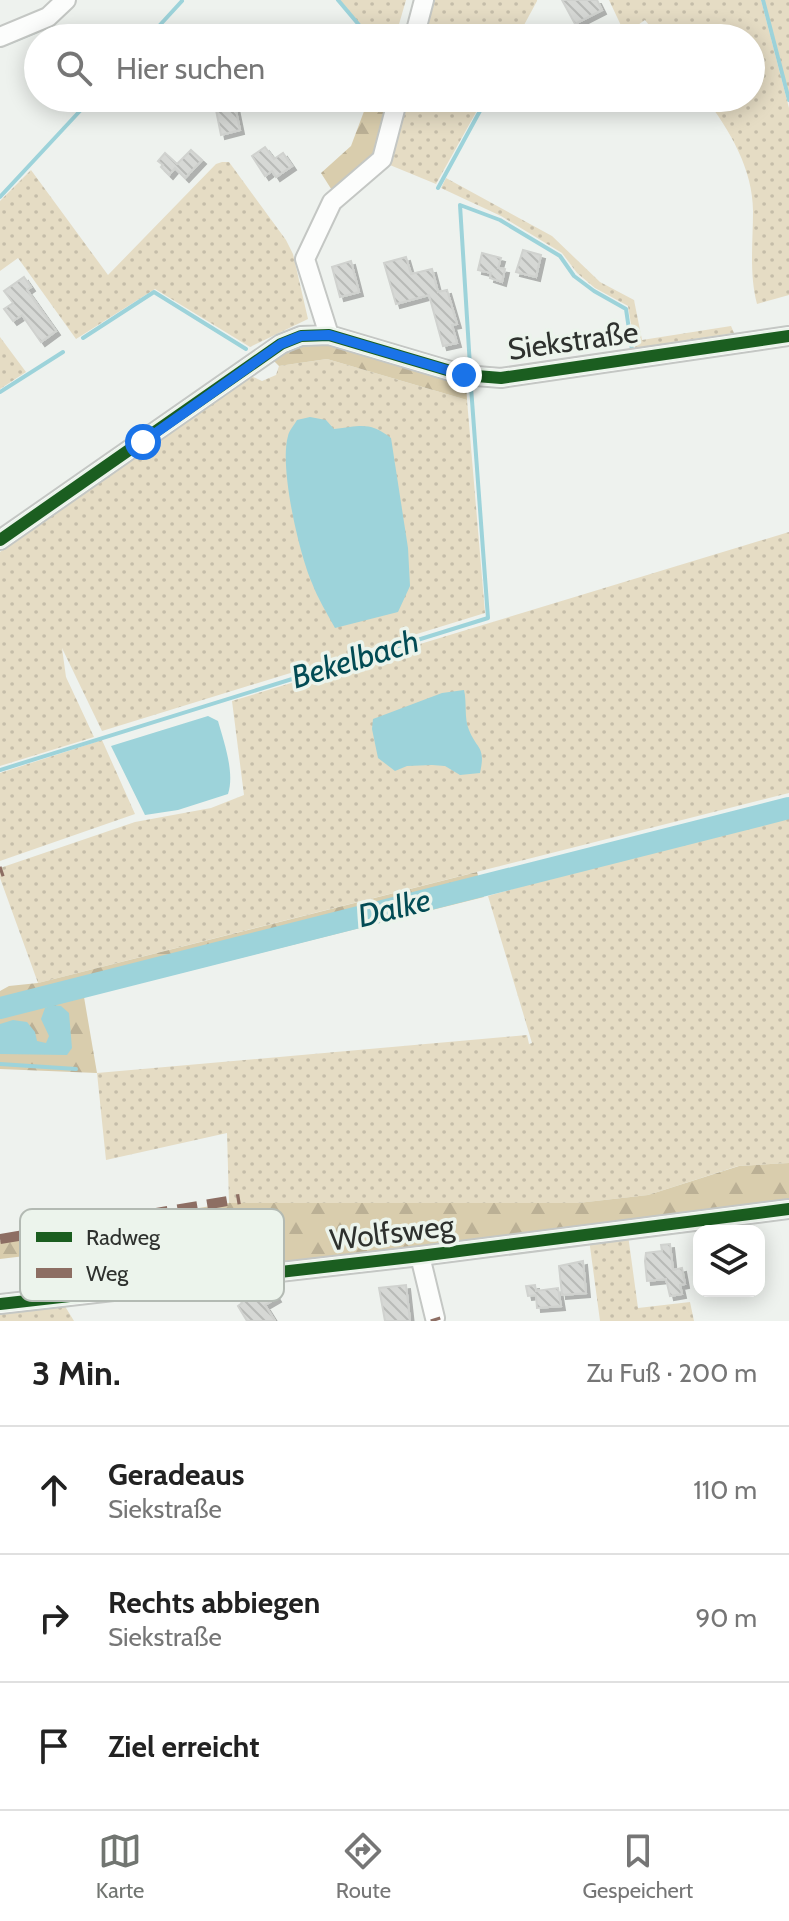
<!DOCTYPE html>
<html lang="de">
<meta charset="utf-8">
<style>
:root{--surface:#fff;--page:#f2f2f2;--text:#222;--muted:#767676;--line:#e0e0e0;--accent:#717571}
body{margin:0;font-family:Cabin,sans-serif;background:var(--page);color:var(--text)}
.controls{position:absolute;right:24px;bottom:24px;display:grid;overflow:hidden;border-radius:16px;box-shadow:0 4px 20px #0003}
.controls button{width:72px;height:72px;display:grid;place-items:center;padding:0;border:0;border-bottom:2px solid var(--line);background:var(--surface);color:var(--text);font:40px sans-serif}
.stop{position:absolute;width:24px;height:24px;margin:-18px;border:6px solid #1a73e8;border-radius:50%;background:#fff}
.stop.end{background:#1a73e8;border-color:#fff;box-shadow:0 2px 8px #0008}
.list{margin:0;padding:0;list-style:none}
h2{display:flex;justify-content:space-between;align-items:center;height:104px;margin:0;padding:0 32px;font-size:34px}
h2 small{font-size:26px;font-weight:400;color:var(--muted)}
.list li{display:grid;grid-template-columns:52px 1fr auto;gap:24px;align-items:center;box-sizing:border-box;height:128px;padding:0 32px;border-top:2px solid var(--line)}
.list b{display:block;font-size:30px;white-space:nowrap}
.list p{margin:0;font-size:26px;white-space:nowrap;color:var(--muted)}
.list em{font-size:26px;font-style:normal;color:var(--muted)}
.icon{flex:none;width:44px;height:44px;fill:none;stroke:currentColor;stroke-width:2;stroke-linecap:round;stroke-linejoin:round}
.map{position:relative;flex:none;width:789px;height:1321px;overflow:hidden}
.search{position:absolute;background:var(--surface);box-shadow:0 4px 20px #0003;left:24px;right:24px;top:24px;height:88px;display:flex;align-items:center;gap:20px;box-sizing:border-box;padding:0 28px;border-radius:44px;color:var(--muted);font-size:30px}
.sheet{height:488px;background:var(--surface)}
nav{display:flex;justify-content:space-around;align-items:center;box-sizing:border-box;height:112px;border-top:2px solid var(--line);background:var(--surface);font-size:22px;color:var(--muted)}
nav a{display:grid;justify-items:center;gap:4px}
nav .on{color:var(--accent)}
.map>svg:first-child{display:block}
.grass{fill:url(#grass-dots)}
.forest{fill:url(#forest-firs)}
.water{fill:#9dd3da}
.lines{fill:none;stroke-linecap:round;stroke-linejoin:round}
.stream{stroke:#9dd3da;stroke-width:4}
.river{stroke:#9dd3da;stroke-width:22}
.building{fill:url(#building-back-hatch);stroke:#d0d2cf;stroke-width:2;filter:url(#shadow)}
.minor-casing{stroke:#c4c7c4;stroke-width:22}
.minor{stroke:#fcfdfc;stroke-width:18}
.quiet{stroke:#8d6e63;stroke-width:10;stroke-dasharray:20 10;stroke-linecap:butt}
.cycleway-casing{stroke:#ecf4ec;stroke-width:17}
.cycleway{stroke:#1b5e20;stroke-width:12}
.route{stroke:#1a73e8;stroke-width:10}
.labels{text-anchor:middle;stroke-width:7;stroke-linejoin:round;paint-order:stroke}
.street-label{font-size:30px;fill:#2e312e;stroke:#ecf4ec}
.water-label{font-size:32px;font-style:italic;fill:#024b54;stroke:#ecf4ec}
.key{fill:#ecf4ec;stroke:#b3bab3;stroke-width:2}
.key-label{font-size:22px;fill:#2e312e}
</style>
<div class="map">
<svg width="789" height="1321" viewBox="0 0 789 1321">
<defs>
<pattern id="grass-dots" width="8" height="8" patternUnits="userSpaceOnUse" patternTransform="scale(2)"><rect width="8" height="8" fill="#e5dcc4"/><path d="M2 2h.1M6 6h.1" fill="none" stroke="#c5bda9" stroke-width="1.8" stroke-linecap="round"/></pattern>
<pattern id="forest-firs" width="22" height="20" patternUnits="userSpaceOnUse" patternTransform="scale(2)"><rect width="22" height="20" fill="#d9cdad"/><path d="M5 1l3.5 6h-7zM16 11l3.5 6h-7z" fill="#bbb095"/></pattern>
<pattern id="building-back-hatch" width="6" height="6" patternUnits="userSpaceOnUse" patternTransform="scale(2)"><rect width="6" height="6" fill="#d6d8d5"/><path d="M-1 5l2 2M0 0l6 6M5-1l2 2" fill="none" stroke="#b8bab7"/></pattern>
<filter id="shadow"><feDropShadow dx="4" dy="4" stdDeviation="0" flood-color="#0004"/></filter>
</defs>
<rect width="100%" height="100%" fill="#eef2ee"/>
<!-- grass -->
<path class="grass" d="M340,0h66l-11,38h-23z
M428,0h109v1l-20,37h-99z
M609,0h152l28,108v187l-32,9c-8,-31 -4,-61 -4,-93 0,-41 -23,-81 -48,-113h46v-60h-92l-14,-18 -20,14z
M764,0h25v95z
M402,98h82l-48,86 -51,-21z
M222,162h7l57,78 7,14 15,65 -58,28 -95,-58 -79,50 -58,-81 -18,13v-70l31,-31 77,105 108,-111z
M446,178l106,58 48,46 34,18 8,40 89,-14 3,7 -99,15 -7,-42 -33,-18 -18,-15 -15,-20 -61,-37 -60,-28z
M0,337l26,35 -26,17z
M327,359l140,41 18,213 -383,118 -40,-83 4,29 28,60 -94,29v-214l251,-176 11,5 14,-6 3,-9z
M789,532v261l-751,190 -38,-105v-10l135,-46 76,-14 33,-13 -12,-94z
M102,740l33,74 -135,47v-88z
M789,817v346l-51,3 -90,29 -70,8h-349l-2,-70 -121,27 -9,-87 430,-38 2,9 3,-1 -44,-147 183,-52z
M628,1235l10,73 52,-6 4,19h-94l-11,-82z
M63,1303l11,18h-74v-11z"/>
<!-- forest -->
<path class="forest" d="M369,98h25l-16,60 -43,37 -14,-22 30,-27z
M323,339l143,41 1,20 -140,-41 -48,7 -9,-9 12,-9z
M477,872l7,25 -400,100 13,76 -97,-4v-78l9,-5 29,-3z
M789,1163v39l-675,81 -6,-37 -108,13v-18l229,-38h349l70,-8 91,-29z"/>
<!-- water -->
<path class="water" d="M310,417l16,3 8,9c27,-3 35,-8 57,9l17,110 2,38 -12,26 -63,16c-8,-15 -17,-29 -23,-45 -13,-30 -33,-116 -24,-147 1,-5 6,-11 9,-16z
M464,690c3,12 0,29 5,40 8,20 17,16 11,43l-20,2 -15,-9 -13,-1 -25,1 -12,5 -17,-13 -6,-29 1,-10 69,-26z
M208,716l10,5c6,21 17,52 10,73l-50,16 -33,5 -34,-69z
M52,1005l9,1 8,7 3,35 -5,7 -67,-1v-30l13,-4 14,2 8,10 2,9 9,2 3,-7 -8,-17 4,-11z"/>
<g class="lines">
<!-- stream -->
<path class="stream" d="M338,0l32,38
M763,0l26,100
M148,38l34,-37
M6,44l29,-12
M438,188l49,-90
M0,197l92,-99
M83,338l71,-46 92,57
M470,366l-10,-161 40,15 60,36 14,20 20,15 32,18 6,41
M0,392l63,-40
M0,770l488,-152 -17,-231
M0,1064l76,5"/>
<!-- river -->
<path class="river" d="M0,1008l789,-200"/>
</g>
<!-- building -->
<path class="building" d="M562,0h35l5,10 -27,14z
M235,106l5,24 -19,5 -5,-25z
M265,147l9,12 9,-6 9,13 -16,11 -4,-6 -7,5 -13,-20z
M191,150l11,10 -17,18 -10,-10 -6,7 -8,-8 2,-2 -5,-4 7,-8 12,11z
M523,250l18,5 -5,22 -20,-5z
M482,253l19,5 -3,10 7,1 -3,13 -12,-4 1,-5 -13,-3z
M406,257l5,17 21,-5 6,23 9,-2 10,34 -5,1 5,18 -14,3 -14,-51 -33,9 -12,-41z
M351,261l8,31 -19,5 -8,-30z
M24,277l7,10 -4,3 29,41 -15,11 -19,-27 -9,6 -9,-12 9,-6 -9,-12z
M670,1244l3,26 9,-2 3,16 -5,1 2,9 -12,2 -4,-17 -19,2 -2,-20 1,-8 16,-2 -1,-6z
M583,1261l3,32 -24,2 -3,-29z
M269,1285l8,13 -12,7 10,16h-28l-9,-15 4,-3 -3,-4 22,-13z
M406,1285l4,36h-25l-6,-33z
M535,1285l1,6 22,-3 3,18 -24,2 -1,-13 -8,1 -2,-10z"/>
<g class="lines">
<!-- minor casing -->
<g class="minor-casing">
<path id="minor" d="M0,37l48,-20 18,-17
M414,38l10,-38
M329,335l-24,-76 27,-57 50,-43 16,-61
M0,540l281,-196 20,-8 28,-1 135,40 37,3 288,-42
M420,1256l15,62
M0,1304l420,-48 369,-47"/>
</g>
<!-- minor -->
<use href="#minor" class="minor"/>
<!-- quiet -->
<path class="quiet" d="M0,872l3,-1
M0,1239l240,-40
M435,1318l1,3"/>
<!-- cycleway casing -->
<g class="cycleway-casing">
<path id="cycleway" d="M0,540l281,-196 20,-8 28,-1 135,40 37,3 288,-42
M0,1304l420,-48 369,-47"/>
</g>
<!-- cycleway -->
<use href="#cycleway" class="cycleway"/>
</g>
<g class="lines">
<!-- route -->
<path class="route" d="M143,442l138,-98 20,-8 28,-1 135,40"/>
</g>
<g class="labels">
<!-- street labels -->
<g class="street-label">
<text transform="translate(573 341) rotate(-8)" y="10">Siekstraße</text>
<text transform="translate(392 1233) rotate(-7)" y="10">Wolfsweg</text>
</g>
<!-- water labels -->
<g class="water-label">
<text transform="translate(355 659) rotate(-17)" y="11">Bekelbach</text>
<text transform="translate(394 908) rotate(-14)" y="11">Dalke</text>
</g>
</g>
<!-- legend -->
<rect x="20" y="1209" width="264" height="92" rx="12" class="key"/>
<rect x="36" y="1232" width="36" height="10" fill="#1b5e20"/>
<rect x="36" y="1268" width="36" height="10" fill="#8d6e63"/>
<g class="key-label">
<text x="86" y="1245">Radweg</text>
<text x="86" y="1281">Weg</text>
</g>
</svg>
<div class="controls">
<button><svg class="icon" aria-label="layers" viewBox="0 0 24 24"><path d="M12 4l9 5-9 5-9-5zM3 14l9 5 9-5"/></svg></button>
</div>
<div class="stop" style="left:143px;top:442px"></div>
<div class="stop end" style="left:464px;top:375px"></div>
<div class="search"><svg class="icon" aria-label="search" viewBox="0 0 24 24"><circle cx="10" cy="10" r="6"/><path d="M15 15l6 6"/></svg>Hier suchen</div>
</div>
<section class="sheet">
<h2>3 Min.<small>Zu Fuß · 200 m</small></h2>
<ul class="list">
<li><svg class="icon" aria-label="ahead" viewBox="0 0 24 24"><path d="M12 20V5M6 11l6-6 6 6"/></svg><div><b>Geradeaus</b><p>Siekstraße</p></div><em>110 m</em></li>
<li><svg class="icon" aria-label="right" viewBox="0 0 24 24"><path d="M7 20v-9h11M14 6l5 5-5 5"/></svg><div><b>Rechts abbiegen</b><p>Siekstraße</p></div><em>90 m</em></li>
<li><svg class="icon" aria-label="arrive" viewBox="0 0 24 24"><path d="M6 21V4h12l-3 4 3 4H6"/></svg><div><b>Ziel erreicht</b></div></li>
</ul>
</section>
<nav>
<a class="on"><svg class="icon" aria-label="map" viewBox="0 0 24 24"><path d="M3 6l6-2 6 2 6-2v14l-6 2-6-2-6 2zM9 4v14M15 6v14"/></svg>Karte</a>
<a><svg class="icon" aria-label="directions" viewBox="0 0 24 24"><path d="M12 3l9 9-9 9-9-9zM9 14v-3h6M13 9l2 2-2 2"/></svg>Route</a>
<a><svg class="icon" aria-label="saved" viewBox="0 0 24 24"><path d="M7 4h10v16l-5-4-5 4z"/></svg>Gespeichert</a>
</nav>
